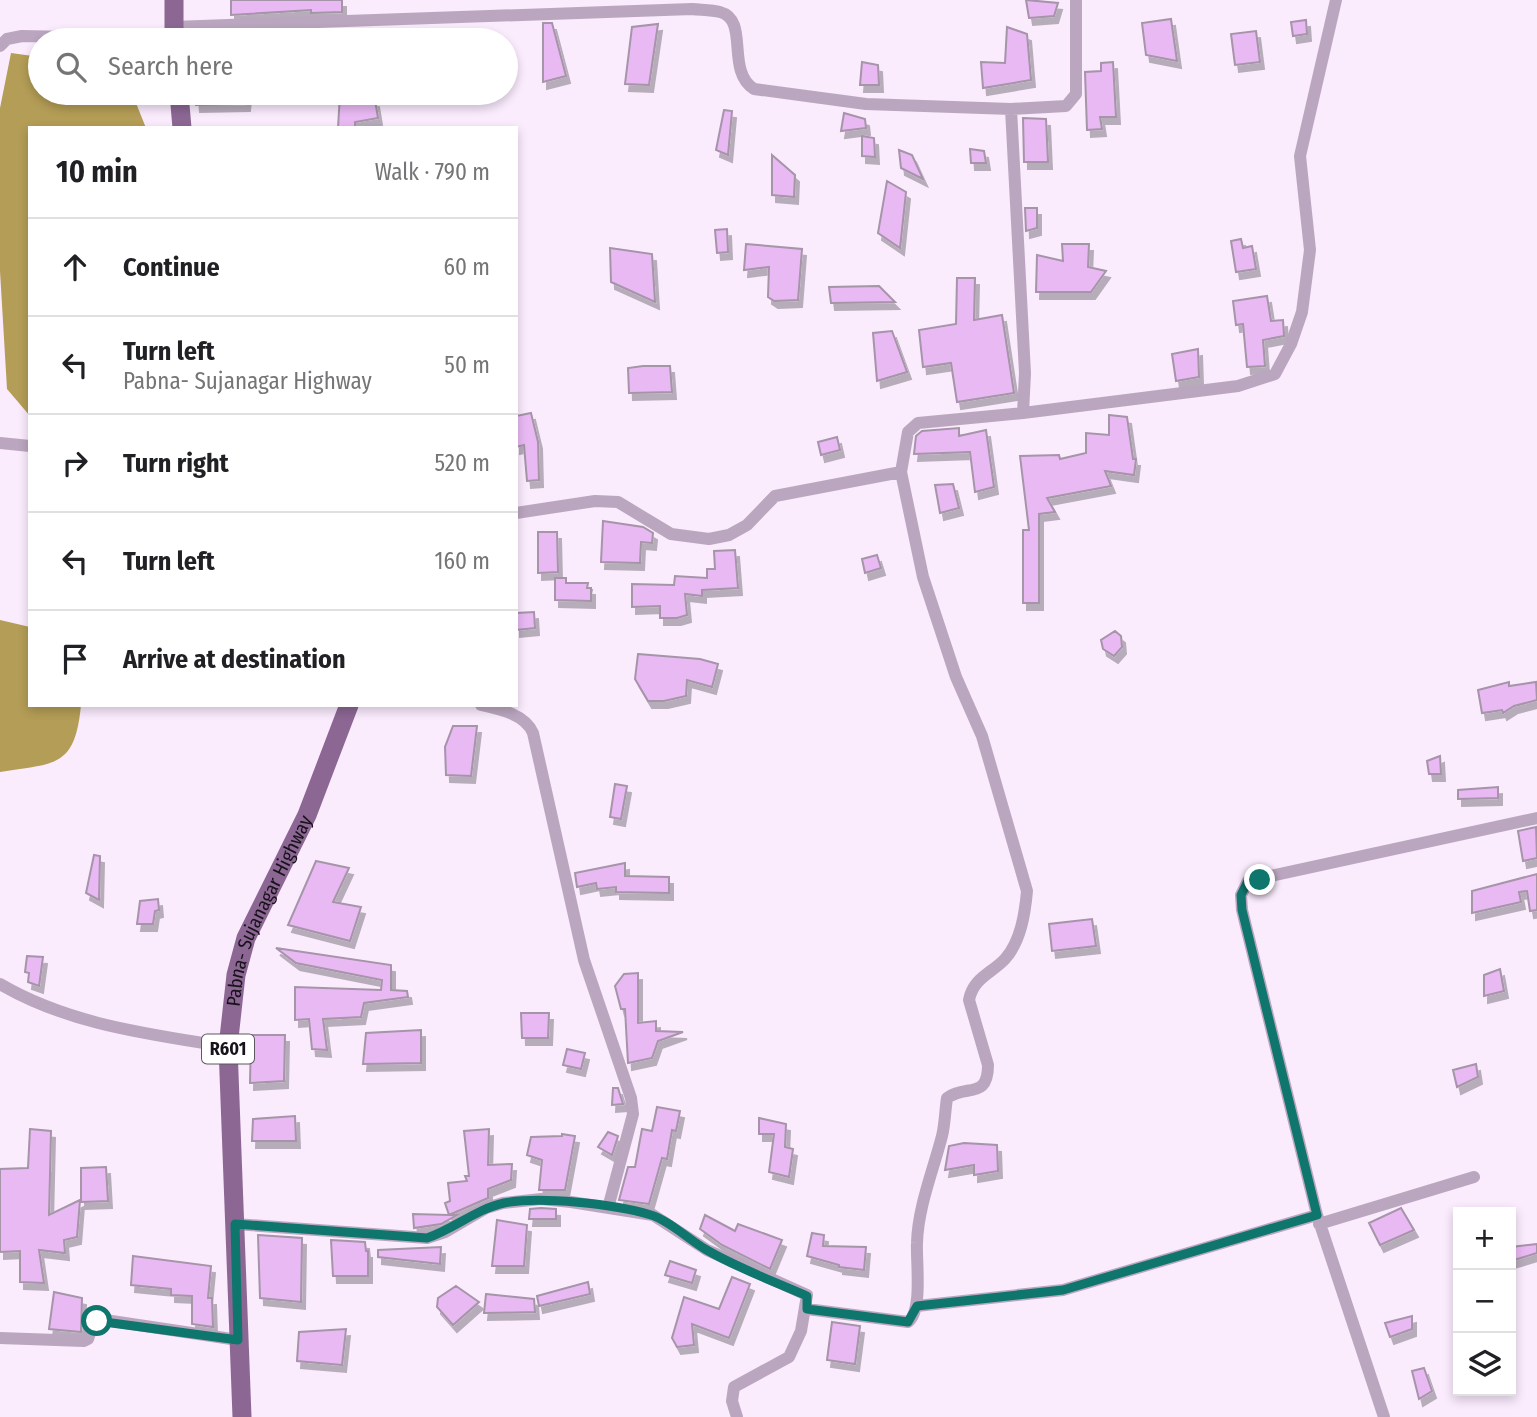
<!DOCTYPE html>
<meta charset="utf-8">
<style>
:root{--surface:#fff;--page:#f6f6f6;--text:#202124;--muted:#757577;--line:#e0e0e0}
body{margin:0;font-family:"Fira Sans Condensed",sans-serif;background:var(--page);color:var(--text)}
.controls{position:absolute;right:21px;bottom:21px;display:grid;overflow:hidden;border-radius:0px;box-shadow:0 4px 10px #0003}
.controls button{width:63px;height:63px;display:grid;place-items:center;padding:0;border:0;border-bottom:2px solid var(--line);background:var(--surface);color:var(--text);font:35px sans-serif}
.stop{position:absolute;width:21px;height:21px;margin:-16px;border:5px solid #0f766e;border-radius:50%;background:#fff}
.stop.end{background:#0f766e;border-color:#fff;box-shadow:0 2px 7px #0008}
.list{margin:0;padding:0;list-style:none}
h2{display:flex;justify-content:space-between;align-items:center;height:91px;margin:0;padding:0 28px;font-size:30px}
h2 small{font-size:23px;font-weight:400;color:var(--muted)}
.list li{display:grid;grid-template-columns:46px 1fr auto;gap:21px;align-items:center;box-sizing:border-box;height:98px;padding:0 28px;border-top:2px solid var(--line)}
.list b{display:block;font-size:26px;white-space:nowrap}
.list p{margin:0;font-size:23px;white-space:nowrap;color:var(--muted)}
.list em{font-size:23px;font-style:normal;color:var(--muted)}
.icon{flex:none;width:38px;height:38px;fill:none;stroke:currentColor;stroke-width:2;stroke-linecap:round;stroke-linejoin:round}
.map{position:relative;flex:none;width:1537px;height:1417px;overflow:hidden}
.search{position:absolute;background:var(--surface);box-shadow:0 4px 10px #0003;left:28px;top:28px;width:490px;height:77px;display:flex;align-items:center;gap:18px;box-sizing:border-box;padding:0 24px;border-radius:38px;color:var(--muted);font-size:26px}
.panel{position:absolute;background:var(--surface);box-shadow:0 4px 10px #0003;left:28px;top:126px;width:490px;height:581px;border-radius:0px}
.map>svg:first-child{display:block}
.water{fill:#b49d56}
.building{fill:#e9b9f4;stroke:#a694a9;stroke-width:2;filter:url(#shadow)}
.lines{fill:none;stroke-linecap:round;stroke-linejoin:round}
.street{stroke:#bba6bf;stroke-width:12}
.primary{stroke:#8c6794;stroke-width:19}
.route{stroke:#0f766e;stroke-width:9}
.labels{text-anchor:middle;stroke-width:6;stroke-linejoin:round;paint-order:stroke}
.shield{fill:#fff;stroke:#5d595f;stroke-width:2}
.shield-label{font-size:18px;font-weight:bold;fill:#18121a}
.street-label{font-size:19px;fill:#18121a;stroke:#fff}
</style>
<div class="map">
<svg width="1537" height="1417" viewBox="0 0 1537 1417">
<defs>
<filter id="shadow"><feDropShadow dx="4" dy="7" stdDeviation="0" flood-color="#0004"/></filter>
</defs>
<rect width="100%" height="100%" fill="#faebfd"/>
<!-- water -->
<path class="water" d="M11,53l29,4v36h92l14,35h-116v288l-23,-27 -7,-118v-163z
M0,620l30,7v78h51c-6,64 -27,58 -81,67z"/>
<!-- building -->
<path class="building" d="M231,0h111v12l-31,1v-3l-80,5z
M1026,0l32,3 -4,13 -25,2z
M1171,19l6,42 -31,-6 -4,-32z
M1306,20l1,14 -14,2 -2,-14z
M543,23h9l14,53 -23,6z
M658,24l-9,61 -24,-1 7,-57z
M1007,27l20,7 4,46 -48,8 -2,-26 24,1z
M341,30v10h-30v-9z
M1256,31l4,31 -25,3 -4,-31z
M862,62l16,3 1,20h-19z
M1113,62l3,55h-16l2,12 -15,1 -2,-58 16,-1v-8z
M195,93h52l-1,11 -50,1z
M340,94l35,6 3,18 -23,4v6h-17z
M724,110l8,1 -4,44 -12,-5z
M844,113l21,6 1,9 -25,3z
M1023,118l23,1 2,43h-24z
M862,136l12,2 1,19 -13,-1z
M970,149l14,2 2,12h-15z
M899,150l13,5 11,24 -22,-11z
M772,155l23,20 -1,22 -22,-2z
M887,181l19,11 -6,56 -22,-15z
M1025,208h12v20l-11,3z
M727,229l1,23 -11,1 -2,-23z
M1241,239l2,9 9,-2 4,23 -20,3 -5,-31z
M746,244l56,5 -4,51 -24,1 -6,-4 1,-30 -25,3z
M1062,244h27l-1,23 18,4 -15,21h-55l1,-37 26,6z
M610,248l42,6 3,48 -44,-20z
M957,278h18l-1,42 28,-5 12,78 -57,9 -6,-39 -28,4 -4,-37 37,-6z
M879,286l16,16 -64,1 -2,-16z
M1267,296l4,25 12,-1 1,16 -21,4 2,26 -18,1 -4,-43 -7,1 -3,-24z
M892,331l15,41 -30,9 -4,-48z
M1198,349l1,28 -23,4 -4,-27z
M643,366h27l2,26 -43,1 -1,-25z
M531,413l7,29 1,38 -12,1 -3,-36 -8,2v-31z
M1109,415l18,2 6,42h3l-2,16 -29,-4 6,15 -64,12 8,14 -16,2v89h-16v-73h6l-9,-74 39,-1 1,4 26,-6v-20l23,2z
M959,428v8l27,-6 8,57 -19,5 -5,-40 -56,2 2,-18 6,-5z
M837,437l3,13 -19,5 -3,-13z
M953,484l6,24 -19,5 -5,-28z
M603,521l40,6 10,6 -1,10 -11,-1 -1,21 -39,-1z
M538,532h19l1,40 -20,1z
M735,550l3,38 -36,2v6l-17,-2 2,21 -10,3h-17v-12l-28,1v-23l42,1 1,-9 32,2v-9h8l-1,-18z
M877,555l4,13 -16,5 -3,-14z
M555,578h11v5h22l-1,5h4v13l-36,-1z
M534,612l1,16 -19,2v-17z
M1115,631l6,5 1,11 -8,9 -11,-7 -2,-9z
M638,654l62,5 18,5 -6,23 -25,-7 -1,16 -22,5h-16l-13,-22z
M1509,682v4l27,-4 1,18 -23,6 -11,7 -1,-3 -20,3 -4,-23z
M453,726h24l-6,50 -25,-1 -1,-28z
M1440,756l1,18h-12l-2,-13z
M615,784l12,2 -6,33 -11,-2z
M1498,787v11l-40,1v-9z
M1536,827l1,31 -14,3 -5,-30z
M94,855l6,1 -1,44 -13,-7z
M316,861l33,7 -16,34 28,5 -11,34 -62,-16z
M625,863v13l44,1v16l-53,-1v-5l-19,2 -1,-6 -19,4 -2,-14z
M1537,874v36l-7,1 -3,-20 -8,1 2,10 -49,11v-22z
M158,899l1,11 -4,1 -2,13h-16l3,-23z
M1092,919l4,27 -44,5 -3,-27z
M276,948l115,17v25l16,1 1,6 -44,6 -3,14 -38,2 4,31 -15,-1 -3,-30 -14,1v-33l86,3 1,-10 -86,-17z
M27,956l16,1 -4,29 -11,-4 1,-9 -4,-1z
M1500,969l4,22 -20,5v-21z
M638,973v50l18,-2v10l27,1 -25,9 -6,17 -24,5 -3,-54h-4l-6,-23 9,-12z
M521,1013h28l-1,25h-26z
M421,1030v33l-58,1 3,-31z
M251,1035h34l-1,46 -34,2z
M567,1049l18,4 -4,16 -18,-4z
M1476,1064l2,13 -21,10 -4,-17z
M613,1088h5l5,16 -11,1z
M657,1107l23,4 -4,20 -4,-1 -5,29 -5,-1 -13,46 -30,-4 9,-33h7l7,-38 10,2z
M295,1116l1,25h-44l1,-22z
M759,1118l27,6 -1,23 8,2 -4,28 -20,-5 5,-38h-15z
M30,1129l21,2 -2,84 31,-15 -3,37 -13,3 1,13 -26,-3 5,33 -24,-1v-31l-20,1v-83l28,-1z
M489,1129l-1,36 24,-1 -1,16 -23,9v9l-39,17h8l-16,9 -27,4 -1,-14 36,1 -4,-12 5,-2 -2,-18 19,-2 -2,-5h4l-5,-45z
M608,1132l10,4 -6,19 -14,-8z
M562,1134l13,2 -10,54h-26l3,-30 -15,-5 4,-18 31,-1z
M964,1143l33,2 1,26 -24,4v-10l-29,5 4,-24z
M106,1167l2,34 -27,1v-34z
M541,1208l15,1v10h-27l1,-10z
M1401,1208l13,22 -34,15 -11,-22z
M705,1215l30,16 3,-7 44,16 -12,29 -48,-24 -22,-16z
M497,1220l30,5 -3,41h-32z
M812,1233l12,2 -1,11 43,1 -2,23 -25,-3v-2l-32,-9z
M258,1235l44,3 -1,64 -41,-4z
M331,1240l34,2 1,9h2v25h-35z
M1537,1244v9l-26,8v-14z
M441,1247l-1,17 -62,-7v-7z
M133,1256l78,10 -3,32h4l1,29 -21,-3v-28l-21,-1v-6l-40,-4z
M670,1261l26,9 -4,13 -27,-8z
M732,1277l18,7 -21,54 -37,-14 2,21 -17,2 -5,-9 12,-41 35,12z
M588,1282l2,12 -51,12 -2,-10z
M456,1286l23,16 -26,23 -16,-18 1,-9z
M54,1292l28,6 -1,34 -32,-3z
M486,1294l48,5 1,13 -51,1z
M1412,1316v13l-22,8 -5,-14z
M832,1322l28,4 -5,38 -28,-4z
M346,1329l-4,36 -45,-4 2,-29z
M1424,1368l8,23 -13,8 -7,-28z"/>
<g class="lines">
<!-- street -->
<path class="street" d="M173,27l519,-18c9,1 20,1 28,3 30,8 5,58 34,77l112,15 145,5
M0,46l7,-7 15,-3 152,3
M1023,413l215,-27 37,-12 16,-30 11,-32 8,-62 -10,-94 36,-156
M0,443l30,3
M516,513l79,-12 23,1 53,32 38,5 20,-4 18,-10 28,-29 126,-24 7,-40 10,-9 105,-10 2,-40 -14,-264 55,-3 10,-12v-94
M481,705c18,4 44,9 52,28l51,227 47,138 2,16 -25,94
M0,984c70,41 149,50 228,63
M1317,1215l67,202
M235,1224l192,14 18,-6 41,-24 17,-5 38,-4 30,3 82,13 54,35 100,45 -6,36 -12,26 -55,30 -2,14 5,16
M1319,1224l155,-47
M917,1306l146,-16 254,-75 -75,-305 -1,-15 7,-14 289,-63
M807,1309l101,13c15,-11 8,-60 9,-79 1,-36 16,-72 25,-107 3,-12 3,-25 5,-38 19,-14 41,2 41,-33l-19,-65c4,-22 23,-27 36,-41 16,-18 20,-46 22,-68l-45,-155 -26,-59 -33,-100 -22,-105
M0,1338l84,3 4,-2 5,-15 12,-4 133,20"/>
<!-- primary -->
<g class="primary">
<path d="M174,0v40"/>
<path d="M179,93l3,35"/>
<path id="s1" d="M242,1417l-14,-370 8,-72 10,-37 61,-123 42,-110"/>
</g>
</g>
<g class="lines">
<!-- route -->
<path class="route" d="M97,1321l141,19 -3,-116 192,14c27,-9 49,-29 77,-35 36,-7 111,1 147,12 19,6 37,24 54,34 32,19 68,32 102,47v13l101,13 9,-16 146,-16 254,-75 -75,-305 -1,-15 7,-14 12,-1"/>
</g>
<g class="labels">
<!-- shield labels -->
<rect class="shield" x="202" y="1034.5" width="52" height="29" rx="5"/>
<g class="shield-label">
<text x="228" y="1055">R601</text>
</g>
<!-- street labels -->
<g class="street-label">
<text dy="7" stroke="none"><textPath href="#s1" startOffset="514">Pabna- Sujanagar Highway</textPath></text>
</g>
</g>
</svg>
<div class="controls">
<button>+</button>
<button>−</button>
<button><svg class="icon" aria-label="layers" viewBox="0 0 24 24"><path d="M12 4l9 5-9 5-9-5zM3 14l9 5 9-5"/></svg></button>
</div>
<div class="stop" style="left:97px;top:1321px"></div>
<div class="stop end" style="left:1260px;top:880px"></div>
<div class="search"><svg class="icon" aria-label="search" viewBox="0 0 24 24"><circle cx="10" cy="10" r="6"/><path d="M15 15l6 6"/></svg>Search here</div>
<section class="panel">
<h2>10 min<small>Walk · 790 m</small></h2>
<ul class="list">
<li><svg class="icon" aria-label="ahead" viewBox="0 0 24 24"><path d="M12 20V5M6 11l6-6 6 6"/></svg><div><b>Continue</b></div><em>60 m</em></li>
<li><svg class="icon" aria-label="left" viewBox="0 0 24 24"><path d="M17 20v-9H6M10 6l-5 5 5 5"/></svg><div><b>Turn left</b><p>Pabna- Sujanagar Highway</p></div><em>50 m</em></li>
<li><svg class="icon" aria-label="right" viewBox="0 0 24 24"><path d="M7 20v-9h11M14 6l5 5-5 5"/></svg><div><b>Turn right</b></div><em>520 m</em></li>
<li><svg class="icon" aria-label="left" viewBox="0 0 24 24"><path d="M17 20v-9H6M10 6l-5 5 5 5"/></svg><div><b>Turn left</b></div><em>160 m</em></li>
<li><svg class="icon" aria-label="arrive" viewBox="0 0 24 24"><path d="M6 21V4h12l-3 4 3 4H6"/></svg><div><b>Arrive at destination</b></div></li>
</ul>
</section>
</div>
